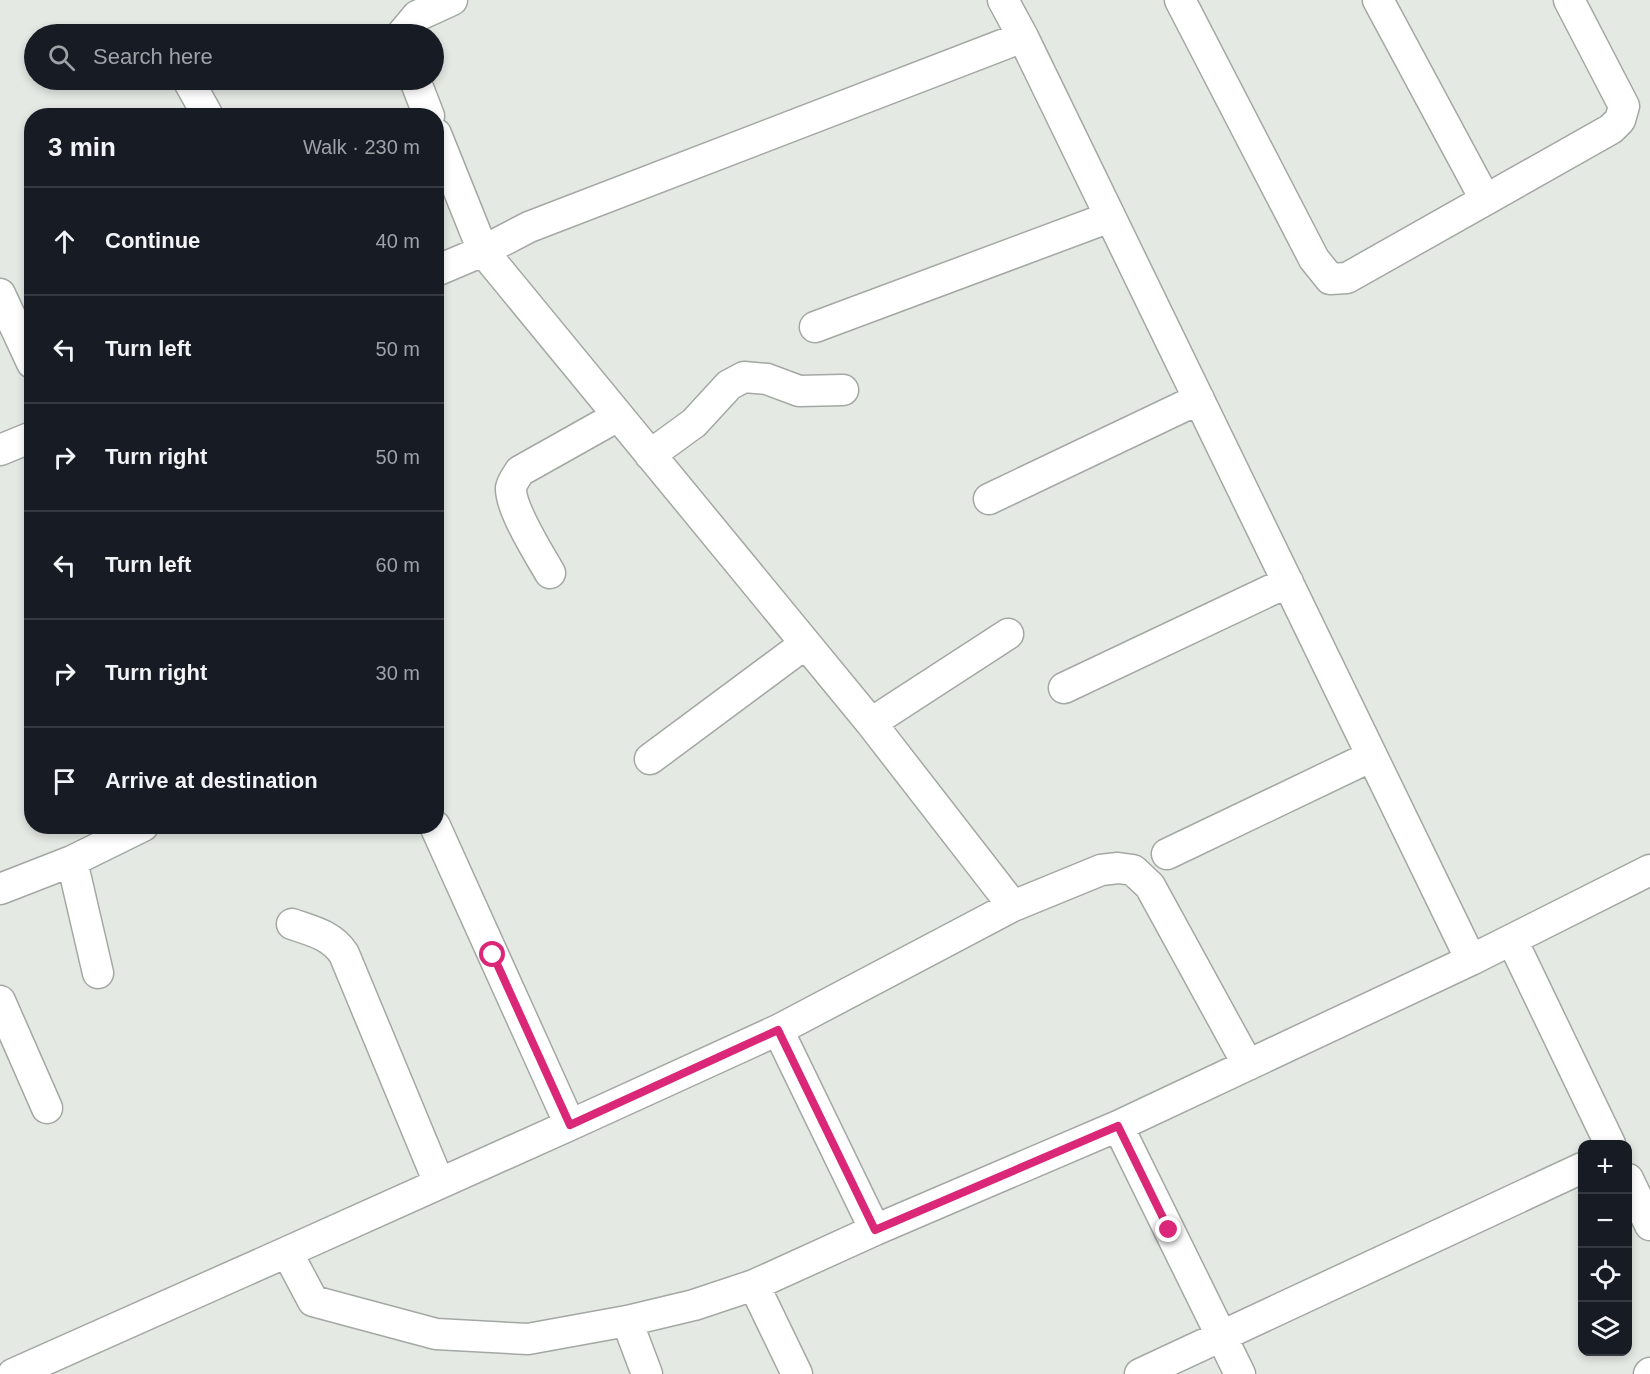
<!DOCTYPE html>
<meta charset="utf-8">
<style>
:root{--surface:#171b24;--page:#20242c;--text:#f1f3f6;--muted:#9ea1a6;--line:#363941}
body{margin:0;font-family:Arial,sans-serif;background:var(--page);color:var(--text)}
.controls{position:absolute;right:18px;bottom:18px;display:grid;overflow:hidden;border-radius:12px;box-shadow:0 3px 9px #0003}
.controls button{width:54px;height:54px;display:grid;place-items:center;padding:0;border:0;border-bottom:2px solid var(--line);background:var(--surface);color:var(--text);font:30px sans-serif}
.stop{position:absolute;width:18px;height:18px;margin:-14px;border:4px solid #db2777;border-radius:50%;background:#fff}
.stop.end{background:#db2777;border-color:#fff;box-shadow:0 2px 6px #0008}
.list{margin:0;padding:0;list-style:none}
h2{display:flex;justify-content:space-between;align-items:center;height:78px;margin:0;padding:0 24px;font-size:26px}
h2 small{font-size:20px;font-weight:400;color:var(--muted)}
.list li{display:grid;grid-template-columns:39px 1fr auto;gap:18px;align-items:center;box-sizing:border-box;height:108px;padding:0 24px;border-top:2px solid var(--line)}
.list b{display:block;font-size:22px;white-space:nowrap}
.list em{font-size:20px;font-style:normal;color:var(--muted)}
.icon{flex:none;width:33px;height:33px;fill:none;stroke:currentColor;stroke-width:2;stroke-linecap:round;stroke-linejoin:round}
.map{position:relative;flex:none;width:1650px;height:1374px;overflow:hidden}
.search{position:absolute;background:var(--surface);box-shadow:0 3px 9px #0003;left:24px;top:24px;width:420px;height:66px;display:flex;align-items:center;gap:15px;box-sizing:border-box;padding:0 21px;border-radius:33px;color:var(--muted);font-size:22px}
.panel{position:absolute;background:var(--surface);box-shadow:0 3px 9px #0003;left:24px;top:108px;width:420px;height:726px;border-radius:24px}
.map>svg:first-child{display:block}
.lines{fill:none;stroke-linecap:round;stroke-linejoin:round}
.minor-casing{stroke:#a4a8a4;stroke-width:33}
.minor{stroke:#fff;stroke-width:30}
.route{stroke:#db2777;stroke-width:8}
</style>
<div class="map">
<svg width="1650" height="1374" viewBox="0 0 1650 1374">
<rect width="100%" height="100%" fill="#e5e9e4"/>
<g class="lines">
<!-- minor casing -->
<g class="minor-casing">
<path id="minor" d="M1003,0l20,37 448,923
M1180,0l134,259 16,20 17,-1 264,-149 9,-9 4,-14 -55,-106
M1378,0l107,199
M402,34l15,-18 35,-16
M188,80l20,36
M415,80l14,36
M436,134l47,117 388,472 142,183
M436,271l47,-20 46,-24 494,-190
M0,294l32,69
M815,327l295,-110
M0,450l32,-13
M650,455l44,-32 35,-38 15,-8 23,2 32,12 44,-1
M989,499l210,-100
M550,573c-11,-19 -40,-65 -39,-85 1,-6 6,-12 9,-17l98,-55
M1064,688l224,-106
M871,723l137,-89
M650,759l155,-115
M435,826l135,299
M1167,854l205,-98
M72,861l26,112
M0,889l72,-28 71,-35
M292,924c20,7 40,11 52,30l95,229
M1512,940l98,204
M0,1001l47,107
M778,1030l97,200
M1118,1126l122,248
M1628,1179l22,46
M287,1252l283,-127 208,-95 235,-124 88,-36 17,-2 15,2 17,16 98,179
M754,1285l43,89
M627,1321l20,53
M13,1374l274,-122 26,49 123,33 92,5 99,-18 67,-16 60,-20 121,-55 243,-104 353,-166 179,-90
M1140,1374l442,-206
M1649,1374l1,-1"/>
</g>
<!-- minor -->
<use href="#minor" class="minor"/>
</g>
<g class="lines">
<!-- route -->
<path class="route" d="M493,955l77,170 208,-95 97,200 243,-104 51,104"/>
</g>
</svg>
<div class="controls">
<button>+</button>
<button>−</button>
<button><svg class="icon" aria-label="locate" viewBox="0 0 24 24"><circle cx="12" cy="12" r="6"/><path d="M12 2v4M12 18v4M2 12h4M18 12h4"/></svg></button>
<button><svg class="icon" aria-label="layers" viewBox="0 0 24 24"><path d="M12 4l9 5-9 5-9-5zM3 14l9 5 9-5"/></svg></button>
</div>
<div class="stop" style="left:493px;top:955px"></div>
<div class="stop end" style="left:1169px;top:1230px"></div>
<div class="search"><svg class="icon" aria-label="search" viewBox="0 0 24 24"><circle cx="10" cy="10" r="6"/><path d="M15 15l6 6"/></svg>Search here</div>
<section class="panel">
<h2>3 min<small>Walk · 230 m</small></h2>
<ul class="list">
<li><svg class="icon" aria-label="ahead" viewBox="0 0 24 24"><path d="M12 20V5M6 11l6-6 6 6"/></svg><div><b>Continue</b></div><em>40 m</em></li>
<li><svg class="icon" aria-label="left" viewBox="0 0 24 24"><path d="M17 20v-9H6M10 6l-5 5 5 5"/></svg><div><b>Turn left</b></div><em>50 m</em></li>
<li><svg class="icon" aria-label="right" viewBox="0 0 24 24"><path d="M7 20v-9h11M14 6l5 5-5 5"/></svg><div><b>Turn right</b></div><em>50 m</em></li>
<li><svg class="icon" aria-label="left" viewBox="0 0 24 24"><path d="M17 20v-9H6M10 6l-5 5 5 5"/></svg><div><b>Turn left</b></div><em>60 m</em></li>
<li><svg class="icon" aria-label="right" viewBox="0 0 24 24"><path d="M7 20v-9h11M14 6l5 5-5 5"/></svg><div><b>Turn right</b></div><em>30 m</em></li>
<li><svg class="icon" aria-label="arrive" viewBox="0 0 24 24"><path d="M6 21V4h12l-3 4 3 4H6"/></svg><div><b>Arrive at destination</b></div></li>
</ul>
</section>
</div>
